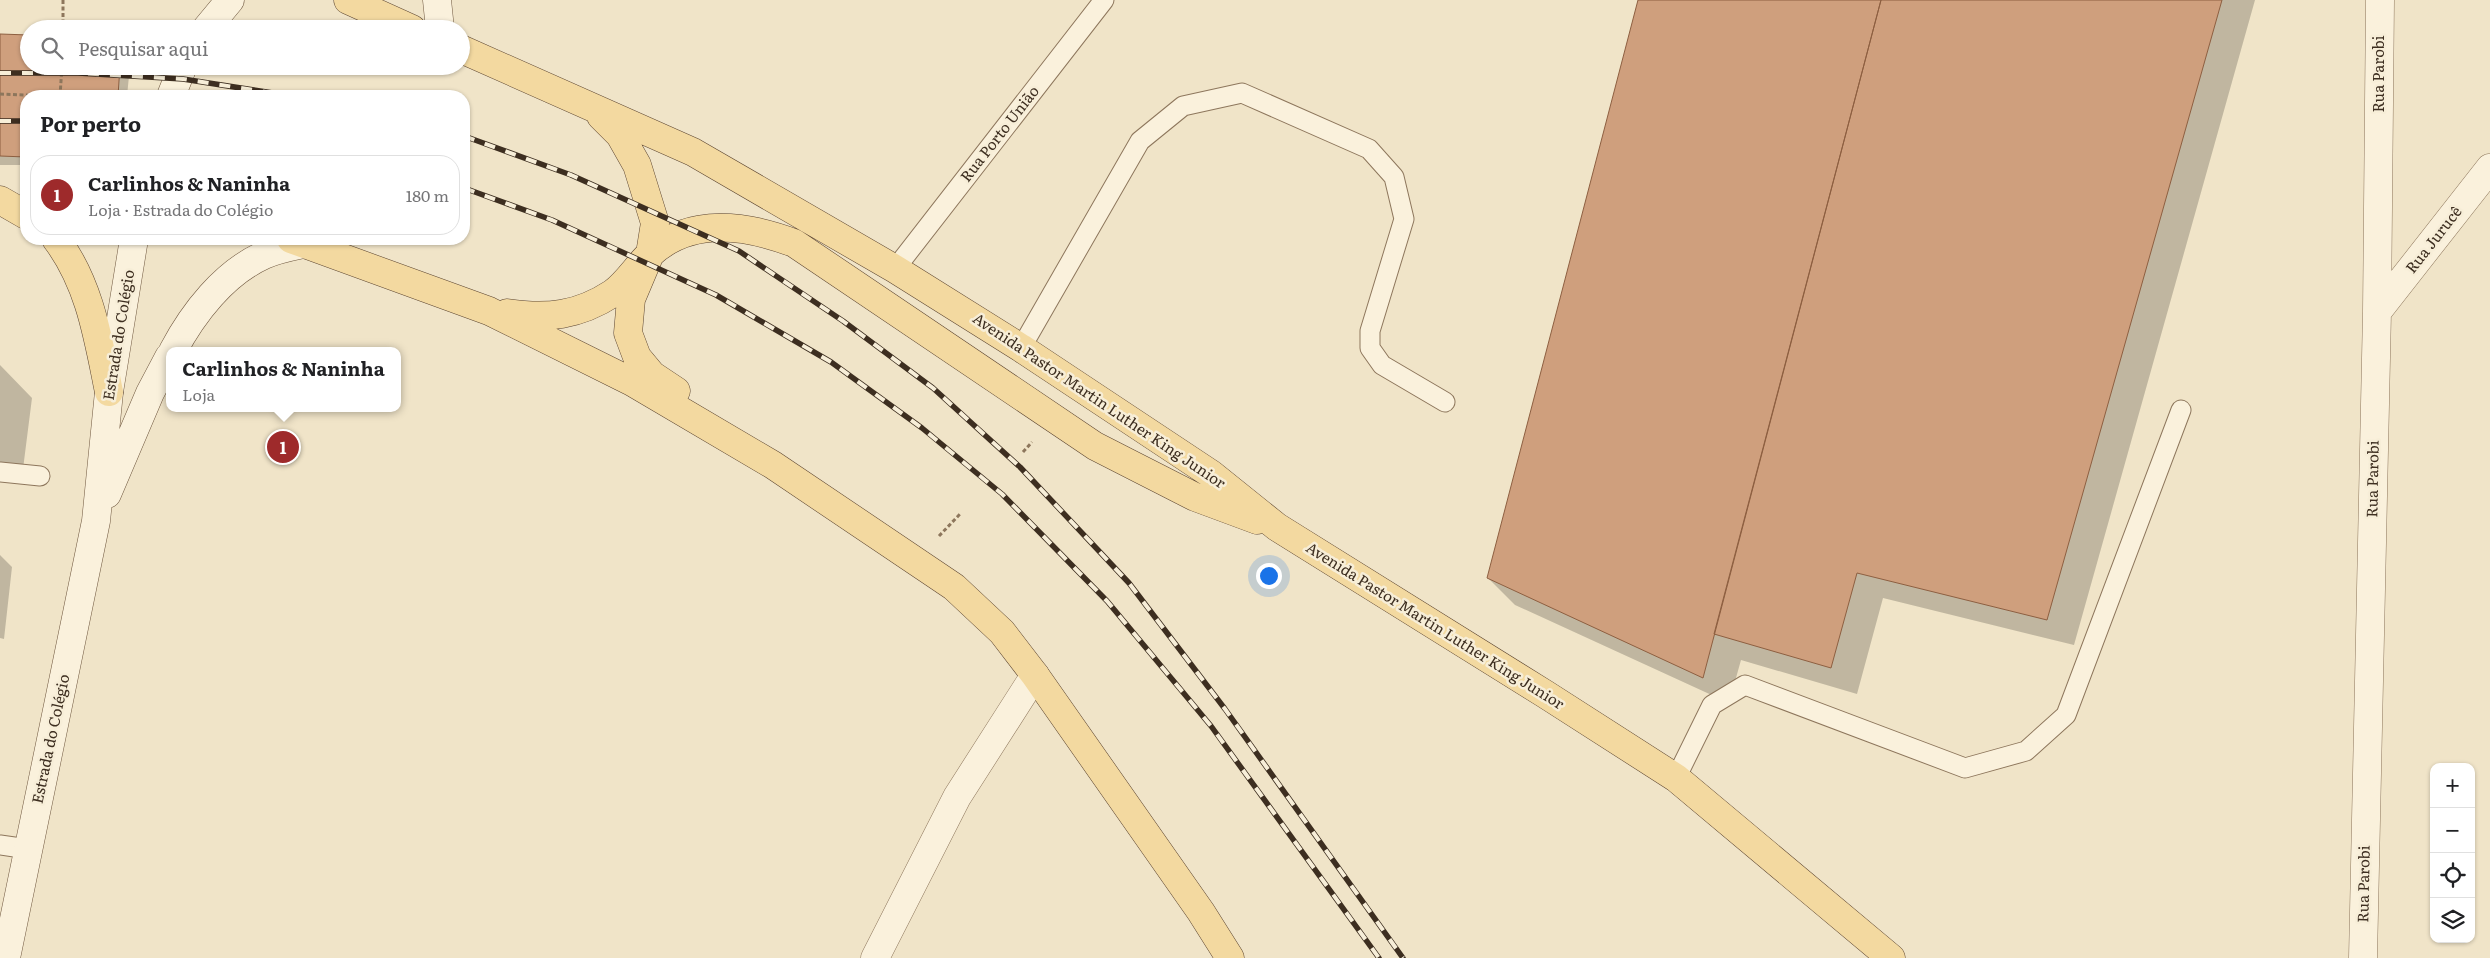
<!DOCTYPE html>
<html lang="pt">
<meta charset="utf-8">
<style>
:root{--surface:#fff;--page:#f6f6f6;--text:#202124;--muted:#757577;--line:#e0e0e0;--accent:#9e2a2b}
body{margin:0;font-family:Literata,serif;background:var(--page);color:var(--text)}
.controls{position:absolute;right:15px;bottom:15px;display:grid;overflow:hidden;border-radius:10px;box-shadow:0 1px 4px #0004}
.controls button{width:45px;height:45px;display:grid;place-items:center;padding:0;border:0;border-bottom:1px solid var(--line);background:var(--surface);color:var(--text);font:25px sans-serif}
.you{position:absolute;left:1268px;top:575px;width:18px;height:18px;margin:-12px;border:4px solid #fff;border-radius:50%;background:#1a73e8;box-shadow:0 0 0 8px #1a73e833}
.badge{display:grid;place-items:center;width:32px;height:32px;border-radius:50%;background:var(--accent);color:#fff;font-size:16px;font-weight:700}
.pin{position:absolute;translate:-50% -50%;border:2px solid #fff;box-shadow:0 1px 5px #0006}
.popup{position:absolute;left:166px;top:347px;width:235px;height:65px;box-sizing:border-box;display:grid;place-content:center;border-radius:10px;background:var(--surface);filter:drop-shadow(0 1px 4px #0005);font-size:16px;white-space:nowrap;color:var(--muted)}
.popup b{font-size:19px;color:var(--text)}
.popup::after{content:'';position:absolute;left:50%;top:100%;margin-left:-10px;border:10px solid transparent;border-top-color:var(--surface)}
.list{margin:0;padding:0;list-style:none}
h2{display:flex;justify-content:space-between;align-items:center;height:65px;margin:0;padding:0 20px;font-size:21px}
h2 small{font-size:16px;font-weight:400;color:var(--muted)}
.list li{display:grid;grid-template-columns:32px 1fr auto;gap:15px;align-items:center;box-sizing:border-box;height:80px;margin:0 10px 10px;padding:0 10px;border:1px solid var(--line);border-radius:20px}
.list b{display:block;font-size:19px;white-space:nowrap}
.list p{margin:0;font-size:16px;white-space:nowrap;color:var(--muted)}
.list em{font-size:16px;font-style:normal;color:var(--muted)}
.icon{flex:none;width:28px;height:28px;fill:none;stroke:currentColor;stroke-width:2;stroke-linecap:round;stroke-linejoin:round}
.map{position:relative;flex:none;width:2490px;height:958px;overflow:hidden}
.search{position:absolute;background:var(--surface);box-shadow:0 1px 4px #0004;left:20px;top:20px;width:450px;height:55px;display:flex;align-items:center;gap:12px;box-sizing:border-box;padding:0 18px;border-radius:28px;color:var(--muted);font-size:19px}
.panel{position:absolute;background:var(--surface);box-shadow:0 1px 4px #0004;left:20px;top:90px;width:450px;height:155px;border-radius:20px}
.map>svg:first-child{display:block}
.shadow{fill:#0003}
.building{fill:#cf9f7d;stroke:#8d5f41}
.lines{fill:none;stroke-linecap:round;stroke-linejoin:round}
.lane-casing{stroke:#8d765c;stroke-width:21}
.street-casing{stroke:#8d765c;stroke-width:29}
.secondary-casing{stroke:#6f573f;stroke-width:29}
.primary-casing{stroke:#5b4430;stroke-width:29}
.path{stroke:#8d765c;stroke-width:3;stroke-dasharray:4 2.5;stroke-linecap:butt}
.lane{stroke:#faf1dc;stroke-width:19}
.street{stroke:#faf1dc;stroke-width:28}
.secondary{stroke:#faf1dc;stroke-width:28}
.primary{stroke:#f3d9a0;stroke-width:28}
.rail-casing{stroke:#3d2e20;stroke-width:5.5}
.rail{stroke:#f7eed8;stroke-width:4;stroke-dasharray:11;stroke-linecap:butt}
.labels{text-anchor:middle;stroke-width:5;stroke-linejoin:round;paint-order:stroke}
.street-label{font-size:15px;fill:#3d2e20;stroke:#f7eed8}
</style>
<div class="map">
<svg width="2490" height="958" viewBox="0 0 2490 958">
<rect width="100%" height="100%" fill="#f0e4c8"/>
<!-- shadow -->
<path class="shadow" d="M1639,0h616l-181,645 -191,-47 -26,96 -116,-34 -12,43 -214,-98 -27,-27z
M0,36l29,30h101l-3,30h-101v69h-26z
M0,365l32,33 -9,71 -23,-3z
M0,555l12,12 -8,72 -4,-1z"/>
<!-- building -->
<path class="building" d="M1638,0h243l-178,678 -216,-100z
M1881,0h341l-175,620 -190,-47 -26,95 -117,-34z
M0,34l29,1v31h91l-2,30h-92v61l-26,-1z"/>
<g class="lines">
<!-- lane casing -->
<g class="lane-casing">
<path id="lane" d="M895,269l209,-269
M1021,348l119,-207 43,-35 59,-13 127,56 25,28 10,42 -34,112v17l12,17 63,37
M0,472l40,4
M1676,778l36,-73 33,-20 220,83 61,-17 40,-36 115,-305
M0,845l28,4"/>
</g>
<!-- street casing -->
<g class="street-casing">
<path id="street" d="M2377,312l113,-144
M875,958l82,-161 78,-122
M2363,958l14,-646 3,-312"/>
</g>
<!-- secondary casing -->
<g class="secondary-casing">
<path id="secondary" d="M437,0l3,29
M206,29l24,-29
M171,96l12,-30
M173,351c20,-38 51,-78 91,-96 13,-6 30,-9 44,-12
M107,494l43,-101 19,-36
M6,958l90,-437 13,-129 25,-153"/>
</g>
<!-- primary casing -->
<g class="primary-casing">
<path id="primary" d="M348,0l64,29
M461,49l232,103 202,117 126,79 190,126 66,53 268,167 131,84 215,180
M601,116l19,19 17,30 18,58 -5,31 -19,45 -3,34 9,24 15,18 24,16
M0,200l26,15
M56,239c34,45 42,99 53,153
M291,239l198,72 143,71 141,83 181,122 48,45 33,43 166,237 29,46
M507,313c40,6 71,3 106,-20 14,-10 24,-27 37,-39 41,-38 96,-29 144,-11l301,203 100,51 62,23"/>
</g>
<!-- path -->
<path class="path" d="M63,0v29
M0,94l50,2
M60,96l2,-30
M1023,452l9,-10
M939,536l22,-23"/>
<!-- lane -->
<use href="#lane" class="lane"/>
<!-- street -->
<use href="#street" class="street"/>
<!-- secondary -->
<use href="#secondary" class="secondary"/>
<!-- primary -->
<use href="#primary" class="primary"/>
<!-- rail casing -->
<g class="rail-casing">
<path id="rail" d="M0,73h78l105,6 109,17
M0,121h26
M464,136l107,39 168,76 104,70 90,67 87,79 109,116 96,126 178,249
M464,188l88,32 164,75 115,67 91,66 80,66 105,107 104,125 168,232"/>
</g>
<!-- rail -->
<use href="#rail" class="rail"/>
</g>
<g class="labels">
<!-- street labels -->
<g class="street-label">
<text transform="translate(2379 74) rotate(-90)" y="5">Rua Parobi</text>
<text transform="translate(1000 134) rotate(-52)" y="5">Rua Porto União</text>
<text transform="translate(2434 240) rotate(-52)" y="5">Rua Jurucê</text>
<text transform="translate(119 335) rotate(-81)" y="5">Estrada do Colégio</text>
<text transform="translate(1099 401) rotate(34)" y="5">Avenida Pastor Martin Luther King Junior</text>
<text transform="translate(2373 479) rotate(-89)" y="5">Rua Parobi</text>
<text transform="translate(1435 626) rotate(32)" y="5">Avenida Pastor Martin Luther King Junior</text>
<text transform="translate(51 739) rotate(-78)" y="5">Estrada do Colégio</text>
<text transform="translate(2364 884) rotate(-89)" y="5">Rua Parobi</text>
</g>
</g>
</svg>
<div class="controls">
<button>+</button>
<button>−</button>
<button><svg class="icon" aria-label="locate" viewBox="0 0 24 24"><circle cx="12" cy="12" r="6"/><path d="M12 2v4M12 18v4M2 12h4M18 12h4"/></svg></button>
<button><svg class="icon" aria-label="layers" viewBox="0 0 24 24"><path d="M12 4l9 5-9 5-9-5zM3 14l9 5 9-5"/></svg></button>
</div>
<div class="you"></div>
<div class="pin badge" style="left:283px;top:447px">1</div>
<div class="popup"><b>Carlinhos &amp; Naninha</b>Loja</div>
<div class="search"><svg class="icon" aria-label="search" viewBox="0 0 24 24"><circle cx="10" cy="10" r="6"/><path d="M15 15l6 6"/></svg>Pesquisar aqui</div>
<section class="panel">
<h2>Por perto<small></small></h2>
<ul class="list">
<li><span class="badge">1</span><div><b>Carlinhos &amp; Naninha</b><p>Loja · Estrada do Colégio</p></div><em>180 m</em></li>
</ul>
</section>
</div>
